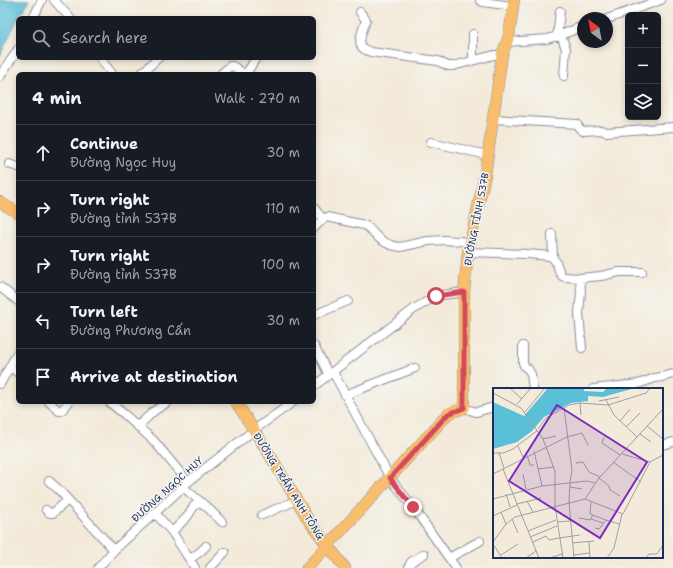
<!DOCTYPE html>
<meta charset="utf-8">
<style>
:root{--surface:#171b24;--page:#242831;--text:#f1f3f6;--muted:#9ea1a6;--line:#363941}
body{margin:0;font-family:"Shantell Sans",sans-serif;background:var(--page);color:var(--text)}
.controls{position:absolute;right:12px;top:12px;display:grid;overflow:hidden;border-radius:6px;box-shadow:0 2px 6px #0003}
.controls button{width:36px;height:36px;display:grid;place-items:center;padding:0;border:0;border-bottom:1px solid var(--line);background:var(--surface);color:var(--text);font:20px sans-serif}
.compass{position:absolute;left:577px;top:12px;width:36px;height:36px;border-radius:50%;background:var(--surface);box-shadow:0 2px 6px #0003;rotate:328deg}
.stop{position:absolute;width:12px;height:12px;margin:-9px;border:3px solid #d1495b;border-radius:50%;background:#fff}
.stop.end{background:#d1495b;border-color:#fff;box-shadow:0 1px 4px #0008}
.list{margin:0;padding:0;list-style:none}
h2{display:flex;justify-content:space-between;align-items:center;height:52px;margin:0;padding:0 16px;font-size:17px}
h2 small{font-size:13px;font-weight:400;color:var(--muted)}
.list li{display:grid;grid-template-columns:26px 1fr auto;gap:12px;align-items:center;box-sizing:border-box;height:56px;padding:0 16px;border-top:1px solid var(--line)}
.list b{display:block;font-size:15px;white-space:nowrap}
.list p{margin:0;font-size:13px;white-space:nowrap;color:var(--muted)}
.list em{font-size:13px;font-style:normal;color:var(--muted)}
.icon{flex:none;width:22px;height:22px;fill:none;stroke:currentColor;stroke-width:2;stroke-linecap:round;stroke-linejoin:round}
.map{position:relative;flex:none;width:673px;height:568px;overflow:hidden}
.search{position:absolute;background:var(--surface);box-shadow:0 2px 6px #0003;left:16px;top:16px;width:300px;height:44px;display:flex;align-items:center;gap:10px;box-sizing:border-box;padding:0 14px;border-radius:6px;color:var(--muted);font-size:15px}
.panel{position:absolute;background:var(--surface);box-shadow:0 2px 6px #0003;left:16px;top:72px;width:300px;height:332px;border-radius:6px}
.map>svg:first-child{display:block}
.water{fill:#5ac0d8;stroke:#3a789b}
.lines{fill:none;stroke-linecap:round;stroke-linejoin:round}
.minor-casing{stroke:#878c9c;stroke-width:10}
.major-casing{stroke:#878c9c;stroke-width:12}
.minor{stroke:#fff;stroke-width:8}
.major{stroke:#f9be6d;stroke-width:11}
.route{stroke:#d1495b;stroke-width:5}
.labels{text-anchor:middle;stroke-width:3;stroke-linejoin:round;paint-order:stroke}
.street-label{font-size:10px;fill:#1b2f5e;stroke:#f6f6f2}
.inset-road{fill:none;stroke:#9d9fa8;stroke-width:1}
.view{fill:#7b2cbf;fill-opacity:0.15;stroke:#7b2cbf;stroke-width:2}
.inset-edge{fill:none;stroke:#1b2f5e;stroke-width:2}
</style>
<div class="map">
<svg width="673" height="568" viewBox="0 0 673 568">
<rect width="100%" height="100%" fill="#f6f6f2"/>
<filter id="ink" filterUnits="userSpaceOnUse"><feTurbulence type="fractalNoise" baseFrequency=".025" numOctaves="2"/><feDisplacementMap in="SourceGraphic" scale="8" xChannelSelector="R" yChannelSelector="G"/><feConvolveMatrix kernelMatrix="1 2 1 2 8 2 1 2 1" color-interpolation-filters="sRGB"/></filter>
<filter id="wash" filterUnits="userSpaceOnUse"><feTurbulence type="fractalNoise" baseFrequency=".012" numOctaves="4" result="noise"/><feDisplacementMap in="SourceGraphic" scale="16" xChannelSelector="R" yChannelSelector="G"/><feGaussianBlur stdDeviation="0.9" result="paint"/><feColorMatrix in="noise" values="0 0 0 0 0 0 0 0 0 0 0 0 0 0 0 0 0 1.4 0 .05"/><feComposite in="paint" operator="in"/></filter>
<g filter="url(#wash)">
<rect width="100%" height="100%" fill="#f3ead9"/>
<!-- water -->
<path class="water" d="M0,0h29l-11,18 -18,38z"/>
</g>
<g filter="url(#ink)">
<g class="lines">
<!-- minor casing -->
<g class="minor-casing">
<path id="minor" d="M54,0l16,18
M480,0l3,2 29,4
M360,12l6,8c-2,7 -9,22 -4,27 2,3 6,4 9,5l67,9 10,5h5l41,-11h8
M33,18l9,-18
M607,19l54,-19
M473,34v26
M561,35l5,14 -2,27
M557,37l3,-26
M507,42l40,-3 14,-4 22,-9
M100,58l12,16
M141,74l17,-16
M221,74l9,-8h3l11,8
M246,74l10,-16
M0,77c5,-11 13,-18 18,-28
M492,119l85,5 2,4 4,3 18,-1 5,2 67,-5
M431,142l56,13
M9,164l9,3
M314,208l9,11
M314,228l9,-9 4,-2 37,8c5,2 7,5 10,9 7,7 16,12 26,13l28,-6 17,-1 25,2
M552,234l1,24
M468,252l60,2 22,2 3,2 3,4 4,11 2,3 3,1 15,1 21,-2 18,-4h23
M580,278l1,14 -2,21 3,35
M0,287l18,14
M314,315l34,-14
M314,346l15,29
M523,346v17l2,4 3,2 3,5 2,15
M10,366l8,7
M333,372l57,106 23,29 43,61
M0,384l18,-32
M314,386l100,-77 22,-13 28,-4
M593,389l45,-5 17,-6 7,-1 11,-3
M345,395l70,-27
M49,402l10,9h2l8,-9
M109,402l15,12 30,27 34,41
M464,408l12,4 18,-5
M138,426l16,-15 14,-9
M662,445l11,-3
M49,481l11,10 54,59
M183,487l25,21 14,14
M46,510l4,3h3l15,-13
M155,513l17,19 23,36
M262,515l35,-15
M172,532l16,-16 6,-10 7,-4
M449,558l31,-17
M190,559l10,-7 6,-6
M98,568l16,-18 41,-37 33,-31 66,-52 39,-28
M210,568l15,-16
M410,568l-1,-2 2,-4 13,-8"/>
</g>
<!-- major casing -->
<g class="major-casing">
<path id="major" d="M0,202l18,11
M236,402l37,58 36,61 36,47
M307,568l141,-154 16,-6v-116l4,-40 17,-77 17,-120 7,-19 5,-36"/>
</g>
<!-- minor -->
<use href="#minor" class="minor"/>
<!-- major -->
<use href="#major" class="major"/>
</g>
</g>
<g class="lines" filter="url(#ink)">
<!-- route -->
<path class="route" d="M413,507l-23,-29 58,-64 16,-6v-116l-28,4"/>
</g>
<g class="labels">
<!-- street labels -->
<g class="street-label">
<text transform="translate(476 219) rotate(-79)" y="4">ĐƯỜNG TỈNH 537B</text>
<text transform="translate(289 486) rotate(58)" y="4">ĐƯỜNG TRẦN ANH TÔNG</text>
<text transform="translate(167 489) rotate(-42)" y="4">ĐƯỜNG NGỌC HUY</text>
</g>
</g>
<!-- overview -->
<g transform="translate(493 388)">
<rect width="170" height="170" fill="#f3ead9"/>
<path d="M55,0h36v3l19,1 4,-4h28l-32,9 -15,-1v5l-17,2 -27,14 -12,14 -15,11 -24,7v-47l31,14z" fill="#5ac0d8"/>
<path class="inset-road" d="M17,0l12,11M0,5l28,15 22,31 12,32v35l8,52M113,12l8,15 23,22M106,13l20,-4M87,15l1,12M24,16l14,-16M71,20l8,62 -2,13M32,24l20,-24M127,33l10,-12M154,38l16,13M133,39l14,-14M45,41l8,-11 23,-13 11,-2 28,2 38,-12 4,-5M147,46l11,8M111,49l-2,6 18,12M50,51l13,-3M25,58l5,11M41,63l8,35M0,65h10l10,-4 25,-19M6,65l5,15M129,66l28,8M34,67l3,10h4M120,74l28,20M83,75l7,-1 6,10 11,5M10,81l36,89M45,81l16,-2M0,86l74,-37 15,-4 6,12M30,86l3,15M106,90l10,8 1,4 10,6M77,95l-1,19 5,56M77,99l12,2M13,106l4,13M0,111l49,-13 45,-5 8,2M92,111l38,15 27,-52 13,-7M34,113l6,11M98,114l-1,12 16,6M24,116l24,-6M8,124l5,12M0,128l24,-11M86,130l11,2 3,-5M19,131l6,14M98,131l12,4M64,134l13,-1M102,140l4,1 7,-9 13,4M35,143l28,-11M37,149l27,-11M66,150l21,-3M96,153l1,17M0,154l13,-18 9,-7 70,-18 14,-21 64,-69M40,154l13,-6 3,4 10,-2M79,155l22,-2M0,156l9,14M8,167l17,-11M81,167l15,-2M33,170l10,-7M57,170l12,-4M114,170l7,-10 8,-34M153,170l3,-4h8l6,-9"/>
<path class="view" d="M64,17l90,57 -47,76 -91,-57z"/>
<rect width="170" height="170" class="inset-edge"/>
</g>
</svg>
<div class="controls">
<button>+</button>
<button>−</button>
<button><svg class="icon" aria-label="layers" viewBox="0 0 24 24"><path d="M12 4l9 5-9 5-9-5zM3 14l9 5 9-5"/></svg></button>
</div>
<svg class="compass" viewBox="-18 -18 36 36"><path d="M0-13l5 13h-10z" fill="#e53935"/><path d="M0 13l5-13h-10z" fill="#9ea1a6"/></svg>
<div class="stop" style="left:436px;top:296px"></div>
<div class="stop end" style="left:413px;top:507px"></div>
<div class="search"><svg class="icon" aria-label="search" viewBox="0 0 24 24"><circle cx="10" cy="10" r="6"/><path d="M15 15l6 6"/></svg>Search here</div>
<section class="panel">
<h2>4 min<small>Walk · 270 m</small></h2>
<ul class="list">
<li><svg class="icon" aria-label="ahead" viewBox="0 0 24 24"><path d="M12 20V5M6 11l6-6 6 6"/></svg><div><b>Continue</b><p>Đường Ngọc Huy</p></div><em>30 m</em></li>
<li><svg class="icon" aria-label="right" viewBox="0 0 24 24"><path d="M7 20v-9h11M14 6l5 5-5 5"/></svg><div><b>Turn right</b><p>Đường tỉnh 537B</p></div><em>110 m</em></li>
<li><svg class="icon" aria-label="right" viewBox="0 0 24 24"><path d="M7 20v-9h11M14 6l5 5-5 5"/></svg><div><b>Turn right</b><p>Đường tỉnh 537B</p></div><em>100 m</em></li>
<li><svg class="icon" aria-label="left" viewBox="0 0 24 24"><path d="M17 20v-9H6M10 6l-5 5 5 5"/></svg><div><b>Turn left</b><p>Đường Phương Cấn</p></div><em>30 m</em></li>
<li><svg class="icon" aria-label="arrive" viewBox="0 0 24 24"><path d="M6 21V4h12l-3 4 3 4H6"/></svg><div><b>Arrive at destination</b></div></li>
</ul>
</section>
</div>
